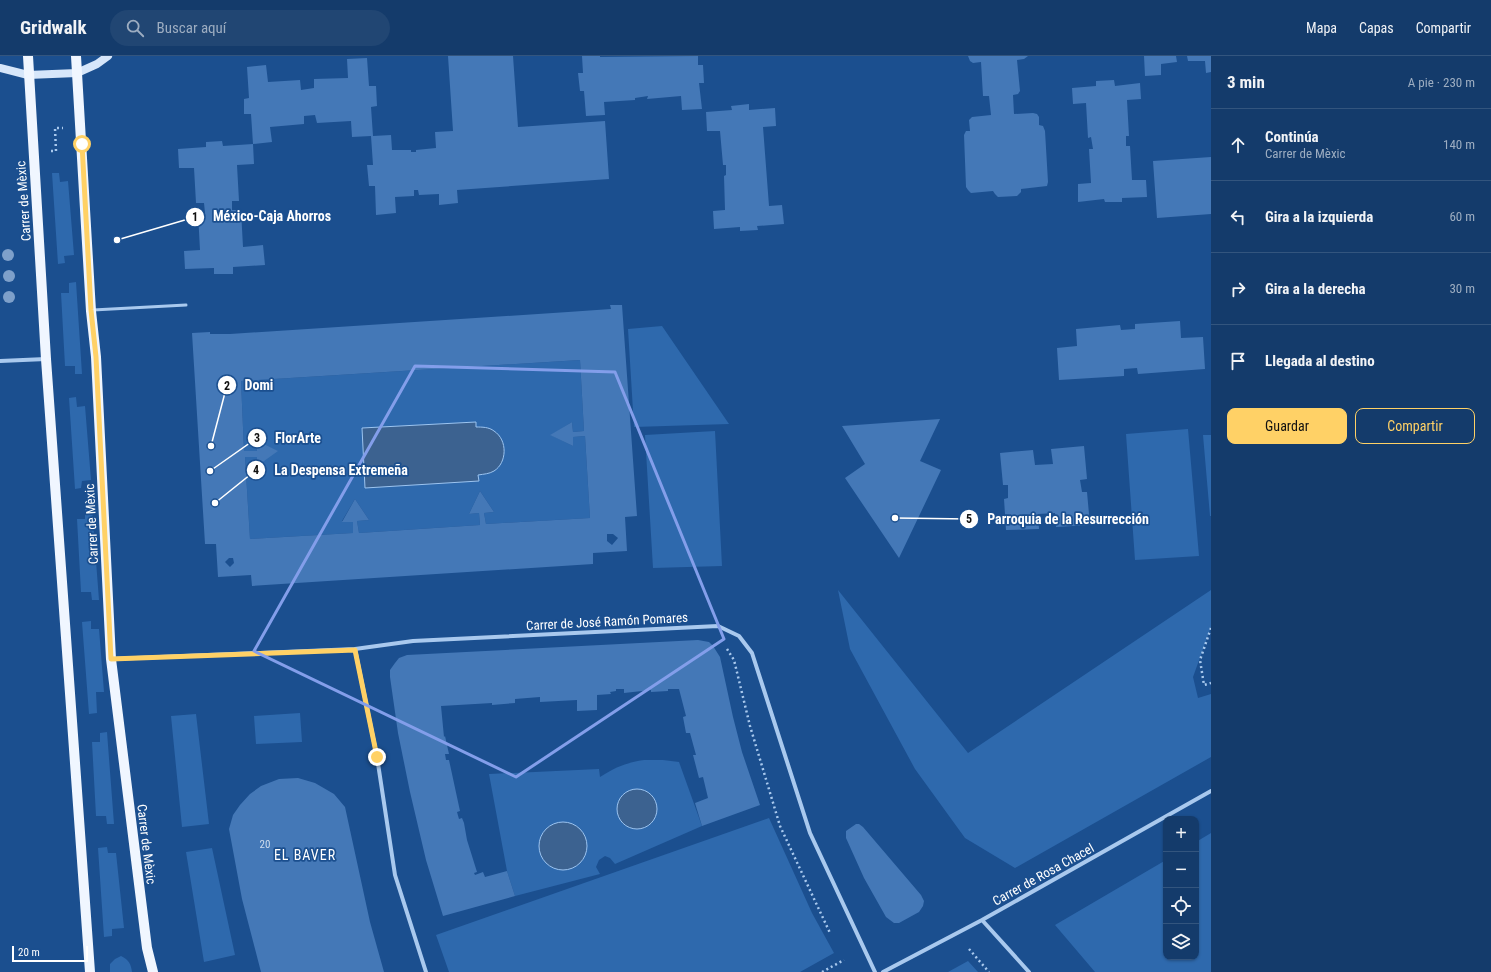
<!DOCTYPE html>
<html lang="es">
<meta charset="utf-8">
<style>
:root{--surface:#143b6b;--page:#214673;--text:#f1f3f6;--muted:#9dadc1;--line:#33557e;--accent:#ffd166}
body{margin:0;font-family:"Roboto Condensed",sans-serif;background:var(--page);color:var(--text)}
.controls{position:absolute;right:12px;bottom:12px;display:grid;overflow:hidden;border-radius:8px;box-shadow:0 1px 3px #0004}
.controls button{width:36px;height:36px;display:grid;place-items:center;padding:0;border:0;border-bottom:1px solid var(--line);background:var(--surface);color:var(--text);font:20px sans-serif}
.scale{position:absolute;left:12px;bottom:10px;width:76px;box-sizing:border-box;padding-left:4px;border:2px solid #fff;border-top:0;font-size:11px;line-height:14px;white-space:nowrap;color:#fff;-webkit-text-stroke:3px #1b4f8f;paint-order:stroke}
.stop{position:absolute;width:12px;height:12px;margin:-9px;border:3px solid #ffd166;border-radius:50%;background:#fff}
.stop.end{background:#ffd166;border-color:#fff;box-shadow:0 1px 4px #0008}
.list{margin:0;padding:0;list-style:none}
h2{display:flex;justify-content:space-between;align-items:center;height:52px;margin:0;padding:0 16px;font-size:17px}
h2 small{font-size:13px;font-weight:400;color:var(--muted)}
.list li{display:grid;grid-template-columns:26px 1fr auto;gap:12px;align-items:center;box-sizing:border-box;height:72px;padding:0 16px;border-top:1px solid var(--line)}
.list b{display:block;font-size:15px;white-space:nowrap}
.list p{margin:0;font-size:13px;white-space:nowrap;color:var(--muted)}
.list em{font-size:13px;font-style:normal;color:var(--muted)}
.actions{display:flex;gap:8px;padding:12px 16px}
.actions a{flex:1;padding:9px 0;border:1px solid var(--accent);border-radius:8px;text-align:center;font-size:14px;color:var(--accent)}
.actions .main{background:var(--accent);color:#111}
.icon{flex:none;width:22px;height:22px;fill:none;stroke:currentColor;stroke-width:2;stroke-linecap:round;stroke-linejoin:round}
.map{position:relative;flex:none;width:1211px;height:916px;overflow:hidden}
header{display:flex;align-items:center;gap:24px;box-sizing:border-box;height:56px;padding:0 20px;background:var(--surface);border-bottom:1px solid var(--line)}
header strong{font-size:19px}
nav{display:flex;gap:22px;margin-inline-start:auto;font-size:14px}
.search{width:280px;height:36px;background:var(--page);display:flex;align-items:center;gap:10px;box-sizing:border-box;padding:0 14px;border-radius:22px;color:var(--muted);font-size:15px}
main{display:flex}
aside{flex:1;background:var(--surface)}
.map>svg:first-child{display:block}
.green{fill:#2e69ad}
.water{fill:#3c6290;stroke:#9cc4f0}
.building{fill:#4478b7;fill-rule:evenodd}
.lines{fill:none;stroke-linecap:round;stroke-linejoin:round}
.path{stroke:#a9c9ee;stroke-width:2.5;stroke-dasharray:2 3;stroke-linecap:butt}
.lane{stroke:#a9c9ee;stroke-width:3}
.street{stroke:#a9c9ee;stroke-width:4}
.secondary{stroke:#d6e6fa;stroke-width:8}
.primary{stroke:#f0f6ff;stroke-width:10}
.tree{fill:#7ea0ca}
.route{stroke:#ffd166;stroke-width:5}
.marked{fill:none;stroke:#839eea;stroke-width:3;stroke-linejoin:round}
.labels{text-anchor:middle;stroke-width:3.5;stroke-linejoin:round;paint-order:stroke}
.number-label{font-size:11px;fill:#d0dded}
.street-label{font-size:13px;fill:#fff;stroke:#1b4f8f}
.neighbourhood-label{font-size:14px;letter-spacing:1px;fill:#fff;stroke:#1b4f8f}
.leader{fill:none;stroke:#fff;stroke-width:1.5}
.callout-dot{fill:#fff;stroke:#1b4f8f;stroke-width:1.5}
.mark-label{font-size:12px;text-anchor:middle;font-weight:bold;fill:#111}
.callout-label{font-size:14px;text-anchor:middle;font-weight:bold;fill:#fff;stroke:#1b4f8f;stroke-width:3.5;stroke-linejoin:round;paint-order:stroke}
</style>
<header>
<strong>Gridwalk</strong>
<div class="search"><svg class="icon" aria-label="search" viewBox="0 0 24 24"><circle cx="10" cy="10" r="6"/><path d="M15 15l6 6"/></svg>Buscar aquí</div>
<nav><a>Mapa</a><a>Capas</a><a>Compartir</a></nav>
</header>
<main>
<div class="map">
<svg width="1211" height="916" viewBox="0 0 1211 916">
<rect width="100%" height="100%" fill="#1b4f8f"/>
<!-- green -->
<path class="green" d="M52,117h7l1,9 8,-1 6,74 -10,1 1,7 -7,1z
M76,226l6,92h-7v-8h-10l-4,-73h8v-10z
M662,270l67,98 -95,3 -6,-98z
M580,304l4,71 -11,1 -1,-10 -21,13 22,11v-9l12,-1 5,82 -104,6 -2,-11 10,-1 -14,-21 -11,23 10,-1 1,12 -121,8 -2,-12 12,-1 -14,-21 -13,22 11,1v11l-103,6 -5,-82h12l20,-6 -21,-11 1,11h-13l-3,-70z
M76,341l1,10 8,-1 6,74 -9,1 -1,7 -6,1 -6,-91z
M1188,373l11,127 -64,4 -9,-126z
M715,375l7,135 -69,2 -8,-133z
M1203,379h8v81h-1z
M85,453h7l7,91h-7l-1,-8h-10l-4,-73h8z
M838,534l130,163 243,-163v37l-18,50 5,21 13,-4v63l-196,111 -50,-30 -50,-69 -65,-120z
M91,565v8h8l5,63h-8l1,21 -8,1 -7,-92z
M300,657l2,29 -46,2 -2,-28z
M196,658l13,110 -27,3 -11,-111z
M107,676l7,92h-7l-1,-8h-10l-4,-74h8v-9z
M644,704h19l16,2 23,64 -87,38 -5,-6 -5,-2 -6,4 -3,7 4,7 -85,22 -8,-25 -18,-97 110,-5 1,8c16,-10 25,-14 44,-17z
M769,762l43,95 22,40 -34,19h-351l-13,-37z
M1211,777v139h-116l-40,-47 111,-65v97h30v-115z
M107,791l1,6h8l8,75 -12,1v7l-8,1 -6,-89z
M212,792l23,107 -31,7 -18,-110z
M121,900c8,4 10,8 11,16h-22v-8l5,-5z
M968,905l10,11h-30z"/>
<!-- water -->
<path class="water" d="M476,366v5c6,0 13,0 18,4 14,9 13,32 0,40 -5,3 -10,3 -16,4l1,6 -114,7 -3,-60z
M617 753a20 20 0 1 1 40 0a20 20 0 1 1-40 0Z
M539 790a24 24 0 1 1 48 0a24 24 0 1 1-48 0Z"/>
<!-- building -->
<path class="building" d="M448,0h65l5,71 87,-6 4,58 -152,11 1,13 -19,2v-11l-20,1 -1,-5h-4v6l-19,1 1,16 -20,2 -1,-29h-6l-2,-21h6l-2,-29 -19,1 -1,-16 -34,2 -2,-8 -11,1v8l-34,3 2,15 -19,2 -2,-30h-7v-15l5,-1 -2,-31 19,-2 2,17 32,-2 1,10 13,-2v-9l34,-1 -1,-19 20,-1 2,28h7l1,20 -6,1 2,29 18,-1 1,15h19v2h5v-2l20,-2 -1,-16 18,-1z
M582,0h18v1l98,-1v9h5l1,18h-5l3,26 -20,1 -1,-14 -34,3 1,-3 -13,2v2l-31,2 1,13 -19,1 -2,-25h-4l-2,-18h5z
M968,0h60l-4,3 -7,1 3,31 -2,3 -5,1 1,19 19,-1 4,1 2,3v8l4,1 2,5 3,51 -1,4 -26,3v3l-4,4 -19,1 -3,-3 -2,-3 -22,2 -3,-3 -2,-3 -2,-52 2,-4h4l-1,-11 3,-3 19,-2 -2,-19h-6l-2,-34 -8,1 -3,-2z
M1144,0h32l1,6 -16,2v11l-16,1z
M1187,0h24v16l-5,1 -1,-12h-17z
M1114,24l1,6 25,-3 1,16 -14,1 2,36h-3v10h4l2,34h14l1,17 -25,1v4h-17l-1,-3 -26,3v-18l13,-1 -2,-34h4l-2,-12 -3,1 -2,-35 -13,1 -1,-16 24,-2v-5z
M749,48v6l26,-2 1,18 -13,1 6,79 13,-1 2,19 -27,2 1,4 -18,1v-4l-26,2 -1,-18 12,-1 -1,-34 2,-1v-10h-3l-3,-34h-13l-1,-19 26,-2 -1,-4z
M222,85l1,5 30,-2 1,20 -17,1 2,36h-7v9h9l2,37 20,-2 2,20 -32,2v7h-19v-6l-29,1 -1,-18 16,-1 -2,-37h7l-1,-10h-8l-2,-35h-15l-1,-19 28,-2v-5z
M1211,101v57l-54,4 -4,-57z
M610,249h12l15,211 -12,1 2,34 -34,2v11l-341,22 -1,-11 -33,2 -2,-33h-11l-13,-211 18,-1v2h20l338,-22 43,-3zM580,304l4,71 -11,1 -1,-10 -22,13 23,11v-9l12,-1 5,82 -104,6 -2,-11 10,-1 -14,-21 -11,23 10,-1 1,12 -121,8 -2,-12 12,-1 -14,-21 -13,23h11v11l-103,6 -5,-82h12v9l21,-15 -22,-11 1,11h-13l-3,-70zM607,478h6l5,4 -6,7 -5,-4zM229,502h4l1,5 -4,4 -5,-5z
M1180,265l1,17 22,-1 2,32 -67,5 -1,-6 -13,1v7l-65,4 -2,-32 20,-2 -1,-17 44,-4 1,5 14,-1v-5z
M940,363l-20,42 21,9 -42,88 -54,-80 20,-14 -23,-38z
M1084,390l3,33 -7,1 2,12h5l3,33 -34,2 -1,-14 -17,1 1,15 -33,1 -2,-31 4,-1v-13h-5l-3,-32 33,-3 2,15 18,-1 -2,-15z
M698,584l11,2 4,4 7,11 13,60 9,35 18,53 -58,21 -7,-23 13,-5 -5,-21 -4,1 -6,-23h3l-6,-22h-4l-3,-16 3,-1 -7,-27h-11v2l-17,1v-2l-27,3v-4h-8v2l-6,1 1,2 -14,1v15l-20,1v-11l-37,2v-5l-25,2v4l-23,2v-2l-51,3 3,31 1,-1 4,18h-4l1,6h3l11,51 -3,1 2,7 3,-1 2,5 3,17 10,32 -3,1 1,2 8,-3 2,5 22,-6 8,25 -72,20 -17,-56 -16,-68 -12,-59 -8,-56v-7l5,-7 4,-5 8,-3z
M298,722l17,5 19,11 11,13 25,115 14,50h-123l-19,-73 -13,-70 4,-14 7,-10 10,-11 11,-8 18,-7z
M856,768h3l4,3 58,68 3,6 -1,5 -4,6 -20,11h-5l-8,-6 -22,-39 -18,-40v-7z"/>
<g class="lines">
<!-- path -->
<path class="path" d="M51,95h5l-1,-23h8
M1211,572l-11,32 4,25 7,-2
M727,593l7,11 16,66 30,100 50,107
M969,893l20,23
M822,916l22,-12"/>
<!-- lane -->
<path class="lane" d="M93,254l93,-5"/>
<!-- street -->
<path class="street" d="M0,305l46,-2
M355,593l22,108 18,118 31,97
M111,603l244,-10 58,-8 305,-15 21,10 13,17 58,180 65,139
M982,864l47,52
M883,916l99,-52 229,-129"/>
<!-- secondary -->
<path class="secondary" d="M0,12l28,7 49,-2 20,-9 11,-8"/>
<!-- primary -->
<path class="primary" d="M28,0l18,303 44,613
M76,0l15,255 5,46 15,302 36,289 6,24"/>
</g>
<!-- trees -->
<g class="tree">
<circle cx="8" cy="199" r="6"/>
<circle cx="9" cy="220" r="6"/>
<circle cx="9" cy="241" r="6"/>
</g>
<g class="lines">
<!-- route -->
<path class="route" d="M82,88l9,166 5,47 15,302 244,-9 22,107"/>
</g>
<!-- marked area -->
<path class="marked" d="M415,310l200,6 109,267 -208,138 -262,-126z"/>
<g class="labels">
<!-- number labels -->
<g class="number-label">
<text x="265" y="792">20</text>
</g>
<!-- street labels -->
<g class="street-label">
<text transform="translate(23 145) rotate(-94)" y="5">Carrer de Mèxic</text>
<text transform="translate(91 468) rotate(-93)" y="5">Carrer de Mèxic</text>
<text transform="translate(607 565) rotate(-3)" y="5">Carrer de José Ramón Pomares</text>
<text transform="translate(147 788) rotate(83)" y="5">Carrer de Mèxic</text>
<text transform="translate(1043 818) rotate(-29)" y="5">Carrer de Rosa Chacel</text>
</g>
<!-- neighbourhood labels -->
<g class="neighbourhood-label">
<text x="305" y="804">EL BAVER</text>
</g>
</g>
<!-- callouts -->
<path class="leader" d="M117 184L195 161M211 390L227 329M210 415L257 382M215 447L256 414M895 462L969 463"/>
<g class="callout-dot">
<circle cx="117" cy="184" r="4"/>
<circle cx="211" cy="390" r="4"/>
<circle cx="210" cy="415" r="4"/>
<circle cx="215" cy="447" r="4"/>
<circle cx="895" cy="462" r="4"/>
<circle cx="195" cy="161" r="10"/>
<circle cx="227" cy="329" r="10"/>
<circle cx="257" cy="382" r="10"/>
<circle cx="256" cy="414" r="10"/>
<circle cx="969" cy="463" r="10"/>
</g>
<g class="mark-label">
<text x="195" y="165">1</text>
<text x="227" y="334">2</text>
<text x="257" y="386">3</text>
<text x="256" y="418">4</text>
<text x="969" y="467">5</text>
</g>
<g class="callout-label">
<text x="272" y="165">México-Caja Ahorros</text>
<text x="259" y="334">Domi</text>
<text x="298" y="387">FlorArte</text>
<text x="341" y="419">La Despensa Extremeña</text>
<text x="1068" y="468">Parroquia de la Resurrección</text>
</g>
</svg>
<div class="controls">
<button>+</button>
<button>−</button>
<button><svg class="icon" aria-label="locate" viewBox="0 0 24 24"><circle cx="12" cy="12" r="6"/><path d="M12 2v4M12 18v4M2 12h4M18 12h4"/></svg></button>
<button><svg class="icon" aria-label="layers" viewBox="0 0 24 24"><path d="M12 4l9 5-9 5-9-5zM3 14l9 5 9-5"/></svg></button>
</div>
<div class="scale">20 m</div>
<div class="stop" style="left:82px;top:88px"></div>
<div class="stop end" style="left:377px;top:701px"></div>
</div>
<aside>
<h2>3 min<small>A pie · 230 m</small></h2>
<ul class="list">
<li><svg class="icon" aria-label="ahead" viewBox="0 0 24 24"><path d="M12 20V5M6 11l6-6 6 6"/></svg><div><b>Continúa</b><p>Carrer de Mèxic</p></div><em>140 m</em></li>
<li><svg class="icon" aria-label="left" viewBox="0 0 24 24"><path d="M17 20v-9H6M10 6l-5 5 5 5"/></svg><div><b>Gira a la izquierda</b></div><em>60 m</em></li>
<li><svg class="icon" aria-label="right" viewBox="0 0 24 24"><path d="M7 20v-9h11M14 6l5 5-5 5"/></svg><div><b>Gira a la derecha</b></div><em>30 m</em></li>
<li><svg class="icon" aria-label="arrive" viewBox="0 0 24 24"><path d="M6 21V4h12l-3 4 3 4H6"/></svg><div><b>Llegada al destino</b></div></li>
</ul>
<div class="actions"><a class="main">Guardar</a><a>Compartir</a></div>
</aside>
</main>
